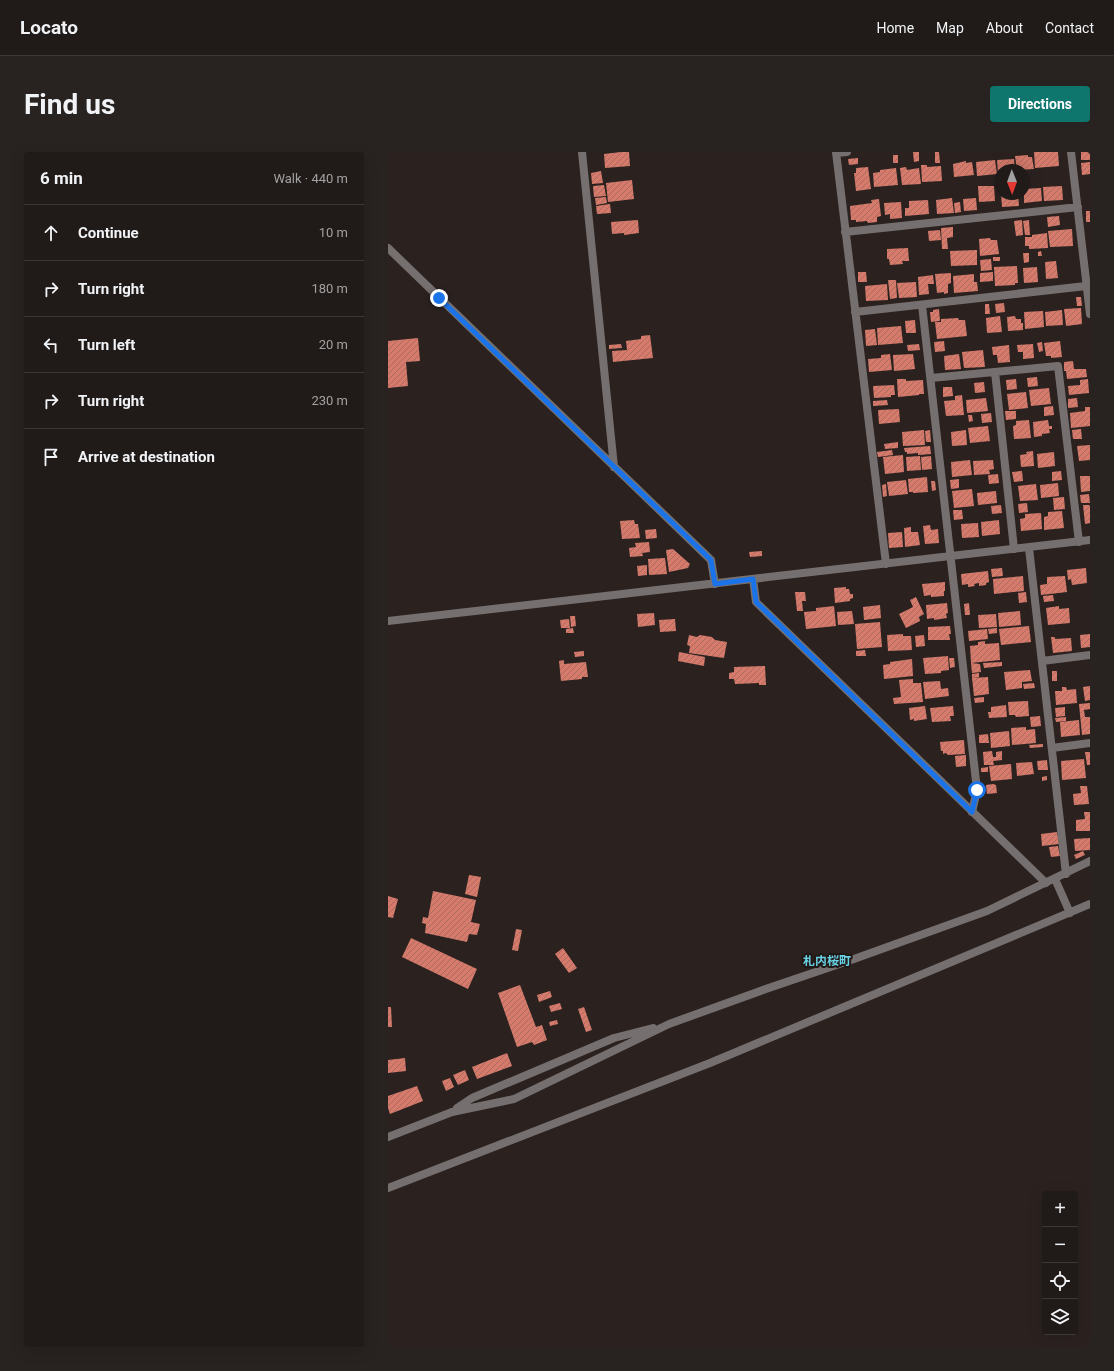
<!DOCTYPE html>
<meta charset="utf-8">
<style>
:root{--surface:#201a18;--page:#282321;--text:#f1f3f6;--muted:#a2a1a2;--line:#3d3837;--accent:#0f766e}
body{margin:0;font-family:Roboto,"Noto Sans JP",sans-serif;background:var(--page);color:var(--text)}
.controls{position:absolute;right:12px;bottom:12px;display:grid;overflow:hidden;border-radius:4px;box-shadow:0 4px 16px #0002}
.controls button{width:36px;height:36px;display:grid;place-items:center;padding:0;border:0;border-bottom:1px solid var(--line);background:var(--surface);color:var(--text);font:20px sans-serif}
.compass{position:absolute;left:606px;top:12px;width:36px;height:36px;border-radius:50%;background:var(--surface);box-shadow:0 4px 16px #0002;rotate:179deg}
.stop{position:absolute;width:12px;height:12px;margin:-9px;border:3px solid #1a73e8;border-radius:50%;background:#fff}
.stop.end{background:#1a73e8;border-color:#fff;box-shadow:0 1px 4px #0008}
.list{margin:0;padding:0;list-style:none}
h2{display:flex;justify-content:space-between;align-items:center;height:52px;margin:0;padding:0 16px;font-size:17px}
h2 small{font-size:13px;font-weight:400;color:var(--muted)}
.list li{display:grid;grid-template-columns:26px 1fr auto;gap:12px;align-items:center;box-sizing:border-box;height:56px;padding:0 16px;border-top:1px solid var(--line)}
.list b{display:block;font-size:15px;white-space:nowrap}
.list em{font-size:13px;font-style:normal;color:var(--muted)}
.icon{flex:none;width:22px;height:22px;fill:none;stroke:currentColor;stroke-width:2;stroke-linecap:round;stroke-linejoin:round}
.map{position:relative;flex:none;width:702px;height:1195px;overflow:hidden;border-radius:4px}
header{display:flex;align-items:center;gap:24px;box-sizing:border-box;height:56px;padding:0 20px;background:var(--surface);border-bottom:1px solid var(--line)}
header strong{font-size:19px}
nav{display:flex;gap:22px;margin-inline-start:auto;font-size:14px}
.intro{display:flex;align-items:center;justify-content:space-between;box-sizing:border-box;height:96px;padding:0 24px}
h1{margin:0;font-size:28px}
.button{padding:10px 18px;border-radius:4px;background:var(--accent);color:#fff;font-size:14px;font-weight:700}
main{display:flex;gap:24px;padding:0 24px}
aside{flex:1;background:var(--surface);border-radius:4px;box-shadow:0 4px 16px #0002}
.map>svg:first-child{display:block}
.building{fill:url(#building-hatch)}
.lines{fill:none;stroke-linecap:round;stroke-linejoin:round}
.minor{stroke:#75706f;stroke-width:8}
.route{stroke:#1a73e8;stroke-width:5}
.labels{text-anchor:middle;stroke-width:4;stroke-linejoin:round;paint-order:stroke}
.quarter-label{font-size:12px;font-weight:bold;fill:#68d0e3;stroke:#211816}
</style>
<header>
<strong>Locato</strong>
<nav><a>Home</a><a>Map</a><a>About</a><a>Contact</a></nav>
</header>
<div class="intro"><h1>Find us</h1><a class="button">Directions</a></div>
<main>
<aside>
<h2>6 min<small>Walk · 440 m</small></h2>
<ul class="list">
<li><svg class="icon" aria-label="ahead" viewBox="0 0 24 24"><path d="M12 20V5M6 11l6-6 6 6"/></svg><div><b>Continue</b></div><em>10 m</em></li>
<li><svg class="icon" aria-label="right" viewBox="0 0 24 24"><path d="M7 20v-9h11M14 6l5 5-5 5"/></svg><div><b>Turn right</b></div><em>180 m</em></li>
<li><svg class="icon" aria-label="left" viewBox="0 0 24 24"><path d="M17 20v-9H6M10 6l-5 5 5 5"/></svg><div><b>Turn left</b></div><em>20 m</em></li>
<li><svg class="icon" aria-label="right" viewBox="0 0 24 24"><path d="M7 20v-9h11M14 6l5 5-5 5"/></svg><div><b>Turn right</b></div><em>230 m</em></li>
<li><svg class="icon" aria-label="arrive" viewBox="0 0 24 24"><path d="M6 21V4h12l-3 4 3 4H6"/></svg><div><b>Arrive at destination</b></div></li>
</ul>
</aside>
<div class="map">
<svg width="702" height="1195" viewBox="0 0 702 1195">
<defs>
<pattern id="building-hatch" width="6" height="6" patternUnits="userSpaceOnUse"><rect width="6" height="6" fill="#d67b6c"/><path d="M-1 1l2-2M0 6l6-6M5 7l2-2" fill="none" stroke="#ac6b61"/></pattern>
</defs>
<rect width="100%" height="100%" fill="#2b2220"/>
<!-- building -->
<path class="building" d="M233,0h8l1,14 -25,2 -1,-14z
M525,0h6v9l-5,1z
M547,0h4l1,11h-5z
M646,0h24l1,14 -24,2z
M693,0h9v8h-9z
M505,3h5v8h-5z
M640,3v2h4l2,12 -17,1 -2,-14z
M470,6v6l-9,1 -1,-6z
M626,7l1,11h-15v3h-2l-1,-13z
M607,8l2,14 -20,2 -1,-14z
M578,9v2l6,-1 2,13 -20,2 -1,-13z
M702,10v12l-8,1 -1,-12z
M533,13h6v2l14,-1 1,15 -20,1z
M480,15l3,22 -15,2 -2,-18h2v-5z
M518,15l1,3 12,-2 2,16 -19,1 -2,-17z
M508,16l2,17 -24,2 -1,-14 7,-1v-2z
M213,19l2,12 -11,1 -1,-11z
M244,28l2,19 -26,3 -2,-19z
M216,33l2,11 -12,1 -1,-11z
M590,34h16l1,15 -16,1z
M674,34l1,14 -19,1 -1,-14z
M653,36l1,13 -18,2v-14z
M613,42h17l1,12 -17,1z
M218,45l1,6 -11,2 -1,-7z
M564,46l2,15 -17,1 -1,-14z
M588,46l1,12 -13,1 -1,-12z
M491,47l2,17 -4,1v5l-9,1 -1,-2 -11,1v-2h-5l-1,-14 22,-3 -1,-3z
M540,48l1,14 -24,2v-8h4v-7z
M513,50l1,16 -12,1v-5l-5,1 -1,-12z
M572,50l1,10 -6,1 -1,-10z
M222,52l1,9 -14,1 -1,-8z
M698,59h4v11h-4z
M671,64l1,9 -12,2 -1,-10z
M250,68l1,13 -15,2v-2l-12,1 -1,-12z
M634,68l1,15 -7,1 -2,-15z
M641,68l1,15h-5l-2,-14z
M565,75v10l-6,1 1,11h-6l-1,-21z
M684,77l1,17 -23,1 -2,-16z
M552,78l1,10 -12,1 -1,-10z
M659,81l1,15 -19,1v-3h-4v-9h7v-2z
M602,86l1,2h6l2,14 -19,2 -1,-17z
M520,96l1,13h-7l1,3 -13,1 -1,-6h-2v-10z
M589,98v15l-26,1 -1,-15z
M653,99l1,5h-4v-4z
M635,101h6v9l-5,1z
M605,105h7v4h-7z
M603,107l1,11 -11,1 -1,-11z
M668,109l2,17 -12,1 -1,-17z
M629,114l1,17h-3v2l-20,1 -1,-19z
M649,115l1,15 -14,1 -1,-15z
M470,120h8l1,10h-9z
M605,120v9l-13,1v-9z
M563,121v10l-3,1v9l-4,1v-2l-7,1 -2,-19z
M586,122v8h3l1,9 -24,2 -1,-17z
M545,123l1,9h-6l1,10 -10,1 -1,-18z
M500,128h8l1,18 -7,1z
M528,130l1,15 -18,1 -2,-15z
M499,132l1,16 -22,1 -1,-15z
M688,145h5l1,9h-5z
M616,151l1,9 -9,1 -1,-9z
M597,152h4l1,10h-5z
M693,156l1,16 -16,2 -2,-17z
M551,157l1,12 -9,1 -1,-10h3v-2z
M674,158l1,15 -17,1 -1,-14z
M655,159l1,16 -19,2 -1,-17z
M612,164l2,16 -15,1 -1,-15z
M627,164l1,3h5v4h2v7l-15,1 -1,-14z
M570,166l1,2h6l2,16 -30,3 -2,-17h6v-3z
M527,168l1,13h-10l-1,-12z
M513,174l2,17 -25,2 -1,-17z
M487,177l2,16 -11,1 -1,-16z
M262,183l3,23 -40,4 -1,-11 15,-1 -1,-9 15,-2v-3z
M30,186l2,23 -14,1 2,24 -20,2v-47z
M556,189l1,10 -10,1 -1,-10z
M672,189l2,16 -11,1v-2h-5l-2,-13z
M654,190l1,9 -4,1 -2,-9z
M233,192l1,4 -13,1v-4z
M531,192l1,6 -12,1 -1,-6z
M645,192l1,14 -11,1v-7h-5l-1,-7z
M621,193l1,17 -12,1 -1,-8h-4l-1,-8z
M595,198l2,17 -21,1 -2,-16z
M502,202l2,16 -23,2 -1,-13 13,-1v-3z
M525,202l2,15 -21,2 -1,-16z
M571,202l2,15 -16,1 -1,-14z
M685,209l1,8h12l1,8 -20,2 -1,-8h-2v-9z
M649,225l1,9 -10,1 -1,-9z
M509,227h9v2l17,-1 1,14h-5v1l-21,2z
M628,227l1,10 -10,1 -1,-10z
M700,227l1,14 -20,2 -1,-9 12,-1v-5z
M596,230l1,10 -10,1 -1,-10z
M506,233l1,10h-4v2l-17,1 -1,-12z
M555,235h9l1,9 -10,1z
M661,236l2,16 -20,2 -2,-16z
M638,240l2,16 -19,2 -2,-16z
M574,243l2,20 -18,1 -2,-15 11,-1v-4z
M598,246l2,13 -21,2 -1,-13z
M689,246l1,9 -10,1v-9z
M499,248l1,5 -15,1v-5z
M665,254l1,9 -10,1v-9z
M697,255h5v19l-19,2 -1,-15 15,-2z
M511,257l1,13 -21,2 -1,-14z
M617,259h11v8l-10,1z
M603,261l1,9 -10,1 -1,-9z
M580,263h4l1,6 -4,1z
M641,268l2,18 -17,1 -1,-13 3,-1v-4z
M660,268l1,6h3v3h-3l1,4 -8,1v2l-8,1 -1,-15z
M600,274l2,15 -20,2 -2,-15z
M693,277l1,10h-9l-1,-9z
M536,278l1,15 -22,1 -1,-14z
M542,278l1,12h-5l-1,-11z
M578,278l1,15 -15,1 -1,-14z
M510,290v6l-13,1 -1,-5z
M702,293v15l-11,1 -2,-15z
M542,294l1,8 -13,1v-2l-11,1v-2h-2l-1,-4z
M504,298l1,5 -15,2 -1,-5z
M645,299l1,15 -13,1 -1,-12 7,-1 -1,-2z
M666,300l1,14 -17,2 -1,-14z
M515,303l1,17 -19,2 -2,-17z
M532,304l1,14 -14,1 -1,-14z
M543,304l1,13 -10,1 -1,-13z
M582,308l2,15 -20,2 -1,-15z
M605,308l1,9 -5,1 1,4 -16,1 -1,-14z
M634,319l1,10 -9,1 -2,-10z
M673,319l1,9 -10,1v-9z
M610,322l1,9 -10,1 -1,-9z
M692,324h10v15l-9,1z
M539,325l1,15 -15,1v-1h-4l-1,-13z
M571,327v9l-8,1 -1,-9z
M518,328l2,14 -19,2 -2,-14z
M543,329h4l1,9 -4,1z
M670,331l1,13 -18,2 -1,-13z
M498,332l1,12 -4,1 -1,-12z
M648,332l2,16 -18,1 -2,-15z
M584,337l2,17 -20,2 -2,-17z
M608,339l1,12 -19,2 -1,-12z
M701,342l1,9h-9l-1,-8z
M676,345l1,12 -11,1 -1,-12z
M639,351l1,9 -9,1 -1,-9z
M613,353l1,8 -10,1 -1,-8z
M695,353h6l1,1v17l-5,1z
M565,358h9l1,9 -9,1z
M674,359l2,17 -20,2v-13l4,-1v-4z
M653,361l1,16 -21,2 -1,-12 5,-1v-4z
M246,368l1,4h3l2,14 -18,1 -2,-18z
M611,368l1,14 -18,2 -1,-14z
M590,371l1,14 -17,1 -1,-14z
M542,373l1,5 7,-1 1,14 -14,1 -2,-18z
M523,375v5h7l2,13 -15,2 -1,-19z
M268,377l1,9 -11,1 -1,-9z
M514,380l1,15 -14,1 -1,-15z
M261,390l1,10 -8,1 1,3 -13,1 -1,-9 7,-1 -1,-4z
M285,397l17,15 -2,4 -19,4 -3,-22z
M374,399v5l-12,1 -1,-5z
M277,406l2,16 -18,1 -1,-16z
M259,413v10l-9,1 -1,-10z
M614,416l1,8 -11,1 -1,-8z
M698,416l1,15 -15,2 -1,-6 -3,1 -1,-10z
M600,419l1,11 -3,1v2l-7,1v-3l-5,1 1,2 -7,1v-3l-6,1 -1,-11z
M635,424l1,15 -30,3 -1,-15z
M677,424l2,16 -26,3 -1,-10 7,-1v-7z
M557,430v9h-1v5l-13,1v-2l-7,1 -2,-12z
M458,435v2h3l1,5h3v4l-3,1v2l-15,2 -1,-15z
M407,440h10l1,9h-4l1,10h-6z
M638,440l1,10 -8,1 -1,-10z
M665,443l1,6 -10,1 -1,-6z
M528,445l8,17 -5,3 1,4 -14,7 -7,-14 14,-7 -3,-7z
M559,451l1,10 -2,1 1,4 -13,2v-2l-7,1 -1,-14z
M581,451l1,12h-5l-1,-11z
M492,453l1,13 -17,2 -1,-13z
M446,454l2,20 -30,3 -2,-17 12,-1v-3z
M671,454v3l10,-1 1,15 -22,2 -2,-17z
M464,459l2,13 -16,1 -1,-13z
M632,459l1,14 -22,2 -1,-14z
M266,461l1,12 -17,2 -1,-13z
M608,462l1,13 -18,1 -1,-13z
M182,464h5l1,10 -5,1z
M181,467l1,9h-9l-1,-8z
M287,467l1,12 -16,1 -1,-12z
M492,470l2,25 -25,2 -2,-25z
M562,474l1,8h-2l1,6h-22v-13z
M641,474l2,16 -30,3 -2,-16z
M185,476l1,5h-8v-4z
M609,476v5l-8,1 -1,-5z
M599,477l1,10 -19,2 -1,-10z
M515,482v2h8l1,14 -24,1 -1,-16z
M702,482v13l-9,1 -1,-13z
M301,483l8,2 3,-2 12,2 3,3 12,2 -3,16 -35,-5 1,-7 -3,-1z
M536,483l1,11 -9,1 -1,-11z
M663,485h4v2l16,-1 1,13 -19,2z
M597,489v3l14,-1 1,17 -29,3 -1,-17 8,-1v-3z
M477,498l1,6h-10v-5z
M196,499v5l-9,1 -1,-5z
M291,500l26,5 -1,9 -26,-5z
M560,504l1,14 -8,1v2l-16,1 -2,-16z
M561,506h5l1,9 -5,1z
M524,507l1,17 -29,3 -1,-14 7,-1v-2z
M176,508v4l22,-2 2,15h-6v2l-21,2 -2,-20z
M614,510v4l-18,2 -1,-5z
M583,511l9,1 1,8 -9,1z
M377,514l1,19h-7v-2l-24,1 -1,-5h-5v-6l5,-1v-5z
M642,518l2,11 -10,1v6l-16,2 -2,-18z
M664,519h5v10h-5z
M591,521v4l-7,1v-4z
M600,525l1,17 -15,2 -2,-18z
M525,527v4h8l2,19 -29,2 -1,-6 8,-1 -2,-17z
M552,529l1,8 7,-1 1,8 -24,3 -2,-17z
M646,531l1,5 -11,1 -1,-5z
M702,534v14l-5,1 -2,-14z
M674,535h4l1,3 9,-1 1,14 -21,2 -1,-14h7z
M596,545v5l-9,1 -1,-5z
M640,549l1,15 -13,1 -1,-2h-6l-1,-13z
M702,551v6l-6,1 1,7h5v17l-8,1 -3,-31z
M618,553l1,12 -18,1 -1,-6h3v-5z
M537,554l2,13 -13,2v-2l-4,1 -1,-12z
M565,554l1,10h-4l1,5 -19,1 -2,-14z
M677,555v9l-9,1 -1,-9z
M652,564l1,10 -10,1 -1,-10z
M678,565v4l-10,1 -1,-4z
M691,568l1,15 -19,2 -1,-15z
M638,575v3l9,-1 1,14 -24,2 -1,-17z
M621,579l1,15 -19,2 -1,-15z
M600,582l1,9h-10v-8z
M576,588l1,14 -17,1 -2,-2 -3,1v-3h-2l-1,-9z
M655,592v3l-13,1 -1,-3z
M604,599l1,6h3v-5l6,-1v9l-9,1 1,4h-10l-1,-13z
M697,600h5v13h-3z
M578,603v11l-10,1 -1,-11z
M696,607l2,19 -24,2 -1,-19z
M659,608l1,10h-10l-1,-9z
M644,610l2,12 -17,2 -1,-13z
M623,612l1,15 -21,2 -2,-15z
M600,615v5h-7v-4z
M659,624v4l-5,1v-4z
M605,632l3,1 1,8 -10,1 -1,-9z
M692,634h7l2,18 -15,1 -1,-11 8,-1z
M696,660h6v19h-14v-11l9,-1z
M669,680l2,12 -17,2 -1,-12z
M702,686v12l-15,1 -1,-12z
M670,694l2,10 -9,1 -2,-10z
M695,699l2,4 -9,4 -2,-4z
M81,723l12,2 -4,20 -12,-3z
M45,739l43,9 -5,22 9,2 -3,11 -8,-1 -2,8 -42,-9 1,-9 -4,-1 1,-6 5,1z
M0,744l10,3 -5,19 -5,-1z
M128,777l6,1 -4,21 -6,-1z
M23,786l66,31 -9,20 -66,-32z
M175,796l14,20 -8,5 -14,-19z
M132,833l16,42 6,-2 5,15 -13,5 -2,-3 -15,5 -19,-54z
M162,839l2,6 -13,5 -2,-7z
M172,851l2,6 -11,3 -2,-6z
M0,855h3l1,20h-4z
M196,855l8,23 -6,2 -8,-23z
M169,868l1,4 -8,2 -1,-4z
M119,901l5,13 -35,13 -5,-12z
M17,906l1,13 -18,2v-13z
M77,918l4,10 -11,5 -5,-10z
M62,926l4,9 -8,4 -4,-10z
M29,934l6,15 -33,13 -2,-6v-12z"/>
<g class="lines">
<!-- minor -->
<path class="minor" d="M194,0l32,315
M448,0l50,412
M683,0l19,162
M448,1l11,-1
M457,80l233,-25
M0,96l323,312 4,24
M534,153l55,485 -5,22
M467,160l231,-26
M607,220l19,177
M543,226l127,-12 21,176
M641,396l37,326
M365,427l3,23 290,281
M0,469l702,-81
M654,509l48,-6
M664,596l38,-5
M667,727l15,34
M69,956l15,-10 142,-60 39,-10
M0,985l64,-25 62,-13 155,-75 94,-34 91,-31 133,-48 103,-50
M0,1036l322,-125 380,-159"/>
</g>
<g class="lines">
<!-- route -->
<path class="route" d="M51,146l272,262 4,24 38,-5 3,23 216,210 5,-22"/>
</g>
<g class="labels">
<!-- quarter labels -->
<g class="quarter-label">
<text x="439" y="813">札内桜町</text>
</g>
</g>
</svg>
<div class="controls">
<button>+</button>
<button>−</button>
<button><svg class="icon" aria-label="locate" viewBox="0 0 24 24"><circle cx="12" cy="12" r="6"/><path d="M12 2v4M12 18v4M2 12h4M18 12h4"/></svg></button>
<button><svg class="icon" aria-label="layers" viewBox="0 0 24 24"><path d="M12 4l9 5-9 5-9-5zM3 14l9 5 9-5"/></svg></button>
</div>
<svg class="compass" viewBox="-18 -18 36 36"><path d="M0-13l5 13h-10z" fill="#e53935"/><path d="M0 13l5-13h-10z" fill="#a2a1a2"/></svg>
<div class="stop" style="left:589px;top:638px"></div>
<div class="stop end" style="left:51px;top:146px"></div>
</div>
</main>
